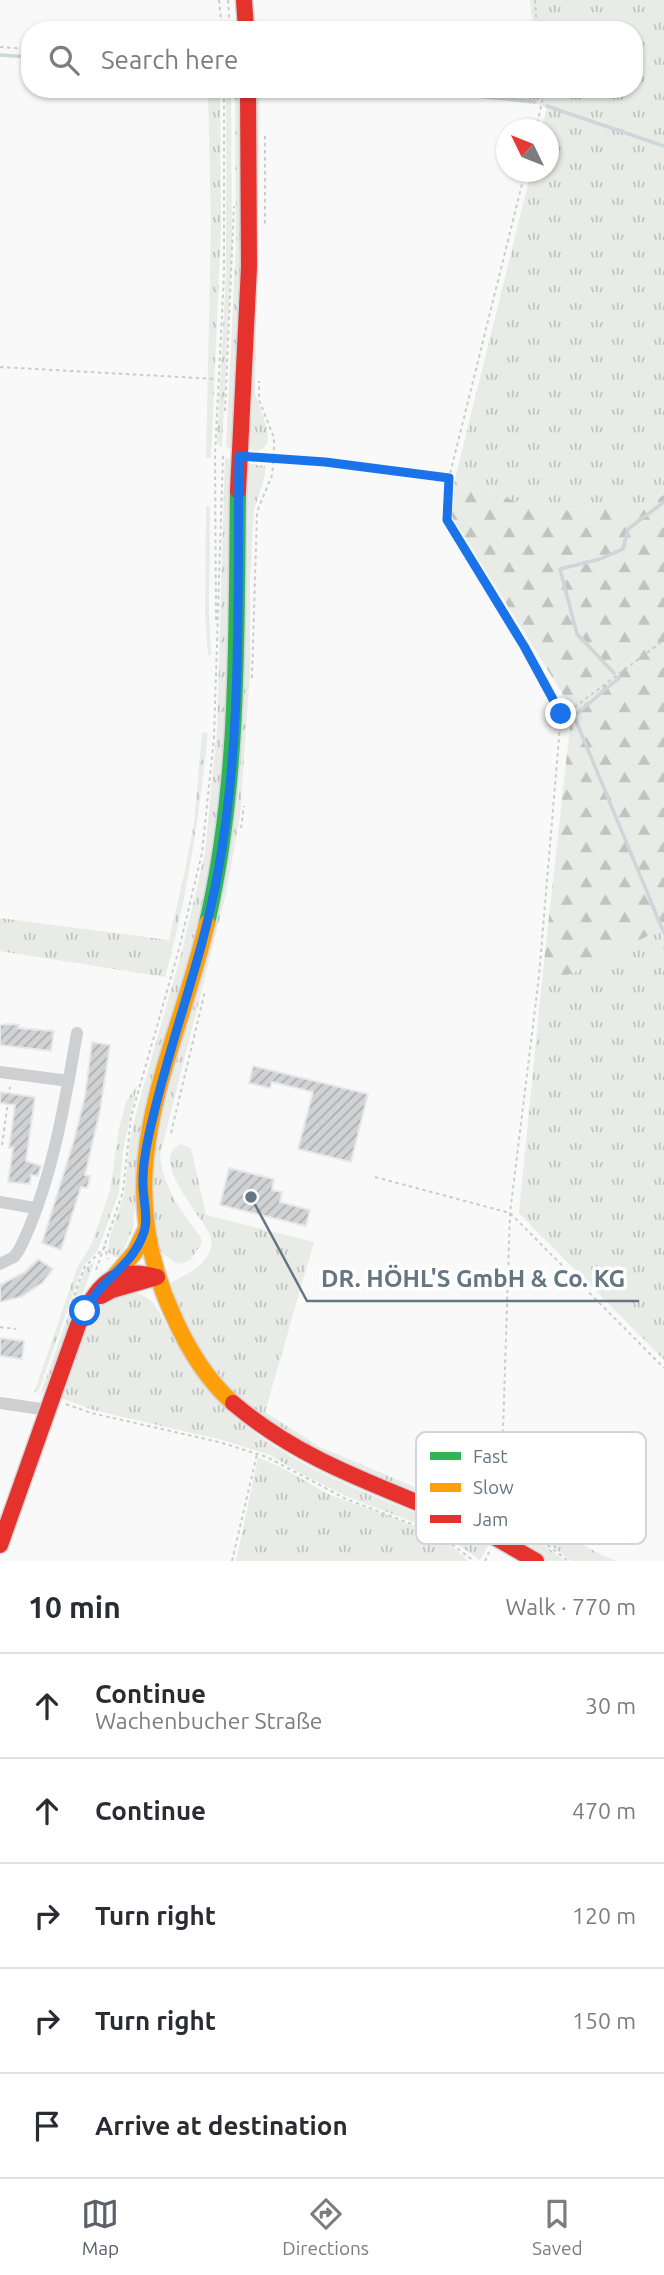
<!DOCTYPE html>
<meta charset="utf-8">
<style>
:root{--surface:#fff;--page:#f2f2f3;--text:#2b2b33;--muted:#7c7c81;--line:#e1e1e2;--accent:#5c6169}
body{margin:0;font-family:Ubuntu,sans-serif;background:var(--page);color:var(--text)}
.compass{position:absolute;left:496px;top:119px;width:63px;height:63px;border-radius:50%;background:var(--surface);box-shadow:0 2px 5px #0004;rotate:313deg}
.stop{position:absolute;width:21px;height:21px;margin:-16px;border:5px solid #1a73e8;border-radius:50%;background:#fff}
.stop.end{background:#1a73e8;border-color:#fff;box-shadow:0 2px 7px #0008}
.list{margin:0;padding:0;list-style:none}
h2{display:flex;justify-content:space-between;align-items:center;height:91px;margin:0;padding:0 28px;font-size:30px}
h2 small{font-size:23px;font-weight:400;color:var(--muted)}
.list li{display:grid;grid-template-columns:46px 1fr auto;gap:21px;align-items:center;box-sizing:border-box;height:105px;padding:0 28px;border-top:2px solid var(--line)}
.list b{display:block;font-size:26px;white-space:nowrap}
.list p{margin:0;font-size:23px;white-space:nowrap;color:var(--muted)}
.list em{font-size:23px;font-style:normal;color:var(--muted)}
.icon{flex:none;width:38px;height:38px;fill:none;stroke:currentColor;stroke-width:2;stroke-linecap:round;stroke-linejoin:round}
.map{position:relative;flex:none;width:664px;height:1561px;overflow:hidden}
.search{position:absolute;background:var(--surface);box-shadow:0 2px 5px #0004;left:21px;right:21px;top:21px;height:77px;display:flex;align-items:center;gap:18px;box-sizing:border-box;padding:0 24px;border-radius:28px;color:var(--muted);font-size:26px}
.sheet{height:616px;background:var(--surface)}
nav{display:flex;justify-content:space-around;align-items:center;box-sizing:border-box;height:98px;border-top:2px solid var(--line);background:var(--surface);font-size:19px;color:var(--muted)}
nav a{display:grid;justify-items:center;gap:4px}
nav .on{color:var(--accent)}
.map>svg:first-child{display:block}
.grass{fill:url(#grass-tufts)}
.forest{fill:url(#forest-firs)}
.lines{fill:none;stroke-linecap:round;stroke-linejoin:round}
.stream{stroke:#ced6d9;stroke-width:3.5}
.building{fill:url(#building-hatch);stroke:#e8e8e8;stroke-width:2}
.fast-casing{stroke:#d5d6d7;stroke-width:19}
.slow-casing{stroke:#d5d6d7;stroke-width:19}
.jam-casing{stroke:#d5d6d7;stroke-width:19}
.path{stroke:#cbcccd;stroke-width:2;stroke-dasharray:3.5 3.5;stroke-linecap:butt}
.street{stroke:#cecfd0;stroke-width:12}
.fast{stroke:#30b455;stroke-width:16}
.slow{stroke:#ff9f0a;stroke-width:16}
.jam{stroke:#e5322d;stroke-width:16}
.route{stroke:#1a73e8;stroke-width:9}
.key{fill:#fff;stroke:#d1d6da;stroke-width:2}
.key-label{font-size:19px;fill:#657683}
.leader{fill:none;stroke:#657683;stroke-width:2.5}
.callout-dot{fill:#657683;stroke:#fff;stroke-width:2.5}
.callout-label{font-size:24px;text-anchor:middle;font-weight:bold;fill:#657683;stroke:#fff;stroke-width:7;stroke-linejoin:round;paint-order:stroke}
</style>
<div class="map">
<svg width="664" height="1561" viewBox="0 0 664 1561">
<defs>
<pattern id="grass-tufts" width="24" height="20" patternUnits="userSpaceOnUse" patternTransform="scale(1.75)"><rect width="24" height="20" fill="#e8ebe6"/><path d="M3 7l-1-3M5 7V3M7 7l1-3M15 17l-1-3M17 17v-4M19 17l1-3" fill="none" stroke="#c0c3c0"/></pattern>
<pattern id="forest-firs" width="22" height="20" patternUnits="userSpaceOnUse" patternTransform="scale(1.75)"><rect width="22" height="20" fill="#e8ebe6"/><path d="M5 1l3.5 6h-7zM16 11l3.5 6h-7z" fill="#c0c3c0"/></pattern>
<pattern id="building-hatch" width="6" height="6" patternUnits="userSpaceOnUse" patternTransform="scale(1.75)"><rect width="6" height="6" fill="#d0d2d3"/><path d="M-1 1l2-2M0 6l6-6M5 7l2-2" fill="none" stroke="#acafb1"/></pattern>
</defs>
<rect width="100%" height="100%" fill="#f9f9f9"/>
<!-- grass -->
<path class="grass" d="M530,0h134v495l-15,8 -104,9 -90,-33 76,-307h17v-42l-7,-1 6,-21 -10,-4 -154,-15h71l84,8v-8h96v-59h-101z
M208,89h12l1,138 -10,231h-5l5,-231z
M226,89h5l1,156 -10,201 -2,1 -3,-5 9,-167z
M235,89h8l2,71 -9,286 -7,3 -3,-4 10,-200z
M254,89h6l-5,305c4,15 28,57 -2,57l-6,-5z
M225,458l10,2 -8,271 -13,132 -79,339 -2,27 -13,28h-5l-7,-5 2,-16 15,-44 5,-52 8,-34 44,-155 23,-98 12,-122z
M250,464l15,2v9l-11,35 -4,71v91l-10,144 -14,78 -66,261c3,33 21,55 40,81l2,7 -11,16 -9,5 -8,-2 -13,-10 -5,-16 -7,-53 7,-62 56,-196 34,-455z
M206,506l4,1 -1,106 2,42h-3l-3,-42z
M202,732l6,1c-9,83 -20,163 -43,244l-165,-26v-33l169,22 14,-60 11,-57z
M660,930l4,22v408l-145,-147 24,-242 15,9z
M137,1085l-14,66 -4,41 -22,60 -14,14 -44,124 -5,3 43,-125 14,-23 19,-54 9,-63 7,-26z
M181,1144l10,4 15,67 108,27 -49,170 55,35 154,65 14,1 10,-11 -3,19 -8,7 -140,-59 -95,-56 -53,-61 -32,-67c14,-8 36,-17 42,-32 2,-5 3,-11 2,-16 -6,-18 -65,-78 -30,-93z
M94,1262l-43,120 -11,13 44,-125z
M131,1291c9,3 17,6 23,13 6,8 11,19 16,28 12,22 25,43 42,62 67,74 170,105 260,140l17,10 -9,16 -20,-14 -34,-19 -78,-30 -46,-23 -32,-19 -48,-15 -129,-30 -34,-13 29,-83 16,-15z
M258,1458c26,7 49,26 73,37 43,18 105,31 137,66h-232z
M503,1502l95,51 18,8h-45l-53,-41 -16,-6z
M504,1521l13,3 48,37h-21l-43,-26z"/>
<!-- forest -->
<path class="forest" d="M455,479l90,33 104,-9 15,-8v457l-4,-22 -102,50 -15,-9 29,-262 -120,-192z"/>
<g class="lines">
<!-- stream -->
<path class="stream" d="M0,55l30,2
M414,89l121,13
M547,106l117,40
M614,673l-37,-39 -17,-65 40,-10 23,-10 5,-20 36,-27
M618,677l1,1 -45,38 90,217"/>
</g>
<!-- building -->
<path class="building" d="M8,1024l11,1 -1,3 36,3 -3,20 -51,-6v-20z
M92,1042l18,3 -10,66 -15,64 5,1 -1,6 -2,6 -6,-1 -20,63 -19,-7 32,-103 11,-44z
M253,1066l115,28 -17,68 -53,-13 15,-57 -41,-10 -2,6 -21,-5z
M0,1092l35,5 -9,64 15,5 -3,10 -7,-1 -1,9 -22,-2 5,-34h-4l6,-43 -15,-2z
M229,1168l45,11 -2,11 10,2 -2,10 30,8 -4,16 -86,-21z
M38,1259l15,10 -11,14 -21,14 -21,5v-17l25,-13z
M0,1338l24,3 -2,18 -22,-3z"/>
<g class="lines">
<!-- fast casing -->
<g class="fast-casing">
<path id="fast" d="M207,923c33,-143 29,-287 31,-432"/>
</g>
<!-- slow casing -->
<g class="slow-casing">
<path id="slow" d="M207,923c-33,141 -102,245 -34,392 14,32 34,65 60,88
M114,1277l21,-25 11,-23"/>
</g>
<!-- jam casing -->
<g class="jam-casing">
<path id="jam" d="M244,0l2,30
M238,491l11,-224 -1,-178
M101,1296l11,-6 45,-13
M233,1403c74,63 156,85 242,124 21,10 41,23 61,34
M0,1545l78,-220c19,-38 33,-61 79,-48"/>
</g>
<!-- path -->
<path class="path" d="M219,0l3,30
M228,0l2,30
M535,0l2,30
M0,47l30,2
M536,130l7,-33v-8
M265,136v89
M0,367l216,12
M225,411l9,-205
M256,456l69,6 123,16
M216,620l-1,-165 9,-181v-185
M252,678l5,-166 15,-37 2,-18v-19l-15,-38v-19
M562,714l10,-5 92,-69
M241,828l3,-22
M171,1133l34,-142
M2,1145l8,-58
M375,1177l135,36 154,155
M96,1270l27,-78 8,-75 48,-168 23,-96 12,-115 9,-283
M72,1302l12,-34 21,-21 3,12
M0,1327l16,2
M66,1404l25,9 128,29 48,15 79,42 79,30 21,11 28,21
M501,1515l17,7 50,39
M500,1524l10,-311 29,-237 22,-262 -37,-68 -77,-126 2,-42 76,-306
M232,1561l25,-107
M485,1561l4,-9"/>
<!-- street -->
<path class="street" d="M0,1072l69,9
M0,1202l35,6
M0,1264l14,-7 5,-7c32,-63 46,-147 58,-217
M0,1403l48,7"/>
<!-- fast -->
<use href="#fast" class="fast"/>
<!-- slow -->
<use href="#slow" class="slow"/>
<!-- jam -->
<use href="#jam" class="jam"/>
</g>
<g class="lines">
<!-- route -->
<path class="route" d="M85,1311c15,-32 47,-43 59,-79 5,-14 -2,-36 -1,-52 0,-21 5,-43 10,-63 19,-82 50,-161 65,-245 25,-137 19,-278 21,-416l86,6 124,16 -2,42 77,126 37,68"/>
</g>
<!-- legend -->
<rect x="416" y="1432" width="230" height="112" rx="10" class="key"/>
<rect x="430" y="1452" width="31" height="8" fill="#30b455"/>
<rect x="430" y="1483" width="31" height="9" fill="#ff9f0a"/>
<rect x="430" y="1515" width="31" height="8" fill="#e5322d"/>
<g class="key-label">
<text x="473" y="1463">Fast</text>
<text x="473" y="1494">Slow</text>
<text x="473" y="1526">Jam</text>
</g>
<!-- callouts -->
<path class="leader" d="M251 1197L307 1301H639"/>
<circle class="callout-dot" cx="251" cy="1197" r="7"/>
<g class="callout-label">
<text x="473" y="1287">DR. HÖHL'S GmbH &amp; Co. KG</text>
</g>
</svg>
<svg class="compass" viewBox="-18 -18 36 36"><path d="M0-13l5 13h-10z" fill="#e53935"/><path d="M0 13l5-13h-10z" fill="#7c7c81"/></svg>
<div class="stop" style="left:85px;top:1311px"></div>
<div class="stop end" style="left:561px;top:714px"></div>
<div class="search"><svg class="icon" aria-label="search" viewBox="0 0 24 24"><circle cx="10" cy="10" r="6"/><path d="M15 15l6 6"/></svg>Search here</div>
</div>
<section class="sheet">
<h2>10 min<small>Walk · 770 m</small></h2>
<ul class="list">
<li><svg class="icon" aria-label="ahead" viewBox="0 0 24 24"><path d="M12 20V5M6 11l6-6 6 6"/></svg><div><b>Continue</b><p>Wachenbucher Straße</p></div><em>30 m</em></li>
<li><svg class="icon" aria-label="ahead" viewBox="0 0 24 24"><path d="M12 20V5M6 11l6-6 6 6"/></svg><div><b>Continue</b></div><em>470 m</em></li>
<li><svg class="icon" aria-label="right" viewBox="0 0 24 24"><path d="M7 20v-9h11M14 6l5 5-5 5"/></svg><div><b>Turn right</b></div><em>120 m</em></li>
<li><svg class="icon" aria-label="right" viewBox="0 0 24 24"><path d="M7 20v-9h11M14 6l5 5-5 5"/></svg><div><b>Turn right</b></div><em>150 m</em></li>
<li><svg class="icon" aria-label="arrive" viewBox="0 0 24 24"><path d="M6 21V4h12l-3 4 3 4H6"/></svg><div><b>Arrive at destination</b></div></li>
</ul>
</section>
<nav>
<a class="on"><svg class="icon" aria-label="map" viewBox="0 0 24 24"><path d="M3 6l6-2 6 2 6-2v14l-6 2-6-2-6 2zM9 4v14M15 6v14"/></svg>Map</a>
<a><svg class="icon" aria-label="directions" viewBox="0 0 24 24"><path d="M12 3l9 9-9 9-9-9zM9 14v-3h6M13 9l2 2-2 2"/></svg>Directions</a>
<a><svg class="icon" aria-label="saved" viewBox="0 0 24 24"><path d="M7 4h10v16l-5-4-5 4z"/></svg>Saved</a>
</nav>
